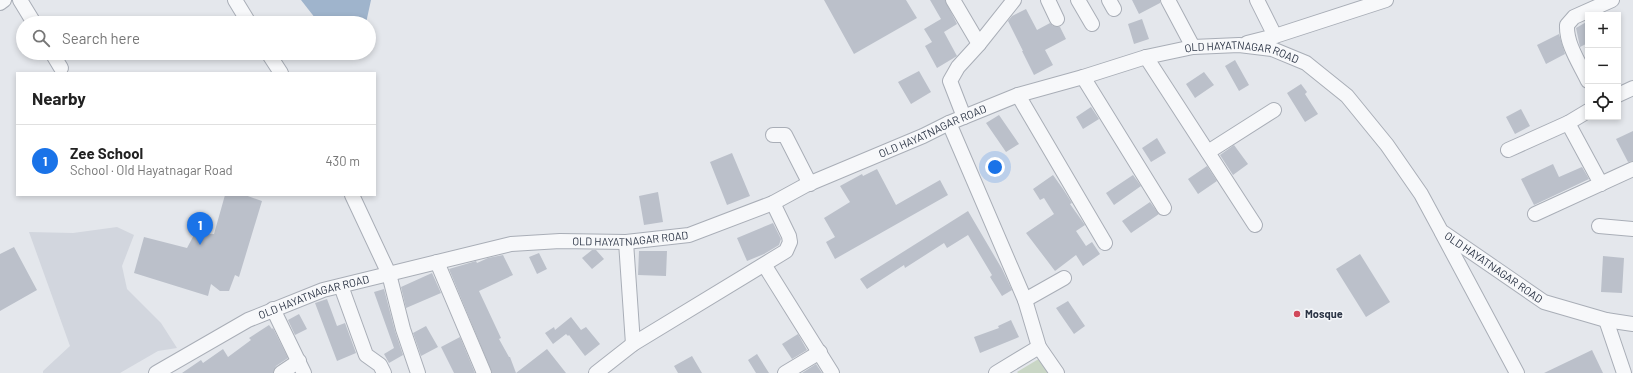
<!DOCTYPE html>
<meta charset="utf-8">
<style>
:root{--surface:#fff;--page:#f2f2f2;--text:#222;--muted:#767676;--line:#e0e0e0;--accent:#1a73e8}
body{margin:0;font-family:Barlow,sans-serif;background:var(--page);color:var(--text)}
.controls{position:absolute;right:12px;top:12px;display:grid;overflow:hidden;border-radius:0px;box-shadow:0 2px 6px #0003}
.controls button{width:36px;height:36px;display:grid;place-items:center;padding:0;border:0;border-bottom:1px solid var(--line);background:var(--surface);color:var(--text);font:20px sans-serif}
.you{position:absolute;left:995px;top:167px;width:14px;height:14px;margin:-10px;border:3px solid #fff;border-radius:50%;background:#1a73e8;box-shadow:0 0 0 6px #1a73e833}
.badge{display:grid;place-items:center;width:26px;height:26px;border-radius:50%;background:var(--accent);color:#fff;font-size:13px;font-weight:700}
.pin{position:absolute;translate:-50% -33px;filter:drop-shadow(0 1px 2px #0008)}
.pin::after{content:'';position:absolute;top:21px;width:14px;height:12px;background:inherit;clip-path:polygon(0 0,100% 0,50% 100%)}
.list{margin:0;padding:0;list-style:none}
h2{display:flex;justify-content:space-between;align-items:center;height:52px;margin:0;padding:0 16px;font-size:17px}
h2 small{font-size:13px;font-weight:400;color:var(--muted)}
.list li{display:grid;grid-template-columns:26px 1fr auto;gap:12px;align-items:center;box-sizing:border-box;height:72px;padding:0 16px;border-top:1px solid var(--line)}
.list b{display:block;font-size:15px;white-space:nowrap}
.list p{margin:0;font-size:13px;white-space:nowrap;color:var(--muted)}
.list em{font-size:13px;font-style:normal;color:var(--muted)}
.icon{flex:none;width:22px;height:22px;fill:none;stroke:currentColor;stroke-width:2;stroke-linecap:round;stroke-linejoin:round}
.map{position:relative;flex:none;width:1633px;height:373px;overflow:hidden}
.search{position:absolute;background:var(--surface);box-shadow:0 2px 6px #0003;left:16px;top:16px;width:360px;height:44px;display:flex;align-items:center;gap:10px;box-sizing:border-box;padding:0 14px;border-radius:22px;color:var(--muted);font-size:15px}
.panel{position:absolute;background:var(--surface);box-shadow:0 2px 6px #0003;left:16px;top:72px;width:360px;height:124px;border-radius:0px}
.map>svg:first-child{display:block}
.built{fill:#d2d6de}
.green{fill:#c9d6c5}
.water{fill:#9fb4cc}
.building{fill:#bbc0ca}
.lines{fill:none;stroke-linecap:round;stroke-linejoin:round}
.minor-casing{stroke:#a9aeb7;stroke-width:16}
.minor{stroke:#f7f8fa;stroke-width:14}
.poi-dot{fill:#d1495b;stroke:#f4f6f9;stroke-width:1.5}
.labels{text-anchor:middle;stroke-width:3;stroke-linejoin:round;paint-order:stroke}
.street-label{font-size:11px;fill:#2b3445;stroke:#f4f6f9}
.poi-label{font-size:11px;font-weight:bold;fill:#2b3445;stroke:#f4f6f9;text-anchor:start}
</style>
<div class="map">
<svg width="1633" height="373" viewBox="0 0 1633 373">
<rect width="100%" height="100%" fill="#e4e7ec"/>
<!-- built -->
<path class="built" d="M117,227l17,8 -12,31 5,23 34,34 16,25 -19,3 -38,22h-77v-2l27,-25 -41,-114 44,1z"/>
<!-- green -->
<path class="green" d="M1042,357l10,16h-34l-1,-1z"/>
<!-- water -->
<path class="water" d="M301,0h70l-5,23h-47z"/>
<!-- building -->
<path class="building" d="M824,0h82l11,18 -63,36z
M930,0h15l12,24 -13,8 13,24 -20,12 -12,-22 7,-4 -8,-13 17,-10z
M1132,0h28v3l-21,11z
M1026,9l11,21 13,-7 3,3 7,1 6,12 -21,11 8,15 -19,10 -12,-24h1l-15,-30 4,-5z
M1142,19l7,20 -15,5 -6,-20z
M1588,21v22l-8,4 -4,-19z
M1559,34l6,20 -19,10 -9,-19z
M1235,60l14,25 -10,6 -14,-25z
M919,71l12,21 -20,12 -13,-22z
M1204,72l10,13 -19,13 -9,-14z
M1301,84l6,8 -2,2 13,20 -13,8 -18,-29z
M1091,107l8,12 -16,10 -7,-12z
M1521,109l9,17 -15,8 -9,-17z
M999,115l20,29 -13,8 -20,-29z
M1633,131v30l-5,1 -12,-23z
M1157,138l9,15 -15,9 -9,-14z
M1234,145l14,19 -15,11 -13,-20z
M732,153l18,43 -23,9 -17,-43z
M1553,164l6,13 23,-10 7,12 -55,26 -13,-26z
M1207,166l10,15 -19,13 -10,-15z
M877,169l19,36 44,-25 8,15 -113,64 -9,-17 9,-5 -11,-19 26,-16 -10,-16 22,-12 1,2z
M1053,175l10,14 9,14 -2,1 15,21 -9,6 10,15 6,-4 8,12 -17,12 -7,-11 -21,16 -29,-38 28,-19 -10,-16 -4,2 -7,-11z
M1133,175l8,11 -27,19 -8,-12z
M658,192l5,30 -19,3 -5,-29z
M225,195h20l17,6 -23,76 -4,-2 -6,16h-9l-9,-7 -3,12 -74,-23 10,-36 43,11 8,-15 19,1z
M1150,202l9,12 -28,19 -9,-12z
M968,211l34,58 10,21 -10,6 -12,-19 2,-2 -24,-40 -21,13 -3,-5 -39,25 -1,-3 -37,24 -7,-10z
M773,223l8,16 -2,6 -15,9 -17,7 -10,-23z
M14,247l23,43 -37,21v-57z
M592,250h4l8,9 -12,10 -10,-11z
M639,251h28l-1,25 -28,-1z
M539,253l8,16 -10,5 -8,-17z
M1360,254l30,48 -24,15 -30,-48z
M503,255l10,20 -34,16 22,47 -2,1 10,18h1l6,16 31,-24 19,24h-74l-43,-104 27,-8 1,2 11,-5z
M1603,256l21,2 -2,35 -21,-1z
M432,273l9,20 -35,15 -5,-21z
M384,289l11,42 8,24 -14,8 -5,-9 10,-6 -20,-56z
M327,299l10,27 8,-3 11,30 -19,8 -22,-58z
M1068,301l17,25 -11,8 -18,-26z
M299,314l8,15 -12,6 -7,-15z
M571,317l10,13 5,-3 14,17 -15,12 -16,-21 -1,1 -2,-2 -13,10 -8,-11 9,-6 1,3z
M1011,320l8,17 -39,16 -6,-16 25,-9 -1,-2z
M269,325l3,4 1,-1 15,30 -12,8 -3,7h-91l19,-13 2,3 20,-14 5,8 23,-17 -2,-2z
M426,326l12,21 -17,9 -8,-23z
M798,334l9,16 -15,9 -10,-15z
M460,337l15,36h-21l-13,-26z
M1592,350l11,23h-59z
M757,354l12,19h-13l-8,-13z
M692,356l10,17h-24l-4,-7z
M816,364l6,9h-20z"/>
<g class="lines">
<!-- minor casing -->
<g class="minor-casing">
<g id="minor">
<path d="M20,0l14,23"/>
<path d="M235,0l14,23"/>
<path d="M953,0l26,44"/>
<path d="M1048,0l9,19"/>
<path d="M1078,0l14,24"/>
<path d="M1109,0l5,9"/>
<path d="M1168,0l25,47"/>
<path d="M1257,0l18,36"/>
<path d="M0,3l4,-3"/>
<path d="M1247,43l28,-7 111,-36"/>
<path d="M52,53l9,15"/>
<path d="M268,53l13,20"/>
<path d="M1146,57l109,168"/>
<path d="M1083,77l81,131"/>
<path d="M1588,81c-8,-17 -22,-37 -21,-56l7,-8 38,-17"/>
<path d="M1018,95l87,148"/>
<path d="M1618,95l15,-7"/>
<path d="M1588,111l-20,12 33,61"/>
<path d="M964,117l-14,-36 8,-14 21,-23 35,-44"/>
<path d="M949,123l76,177 14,47 18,26"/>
<path d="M773,135h12l25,49"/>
<path d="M1508,150l60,-27"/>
<path d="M1208,152l66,-42"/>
<path d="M352,195l37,79 14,55 15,44"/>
<path d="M1535,214l98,-45"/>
<path d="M1599,226l34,3"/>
<path d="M1442,233l75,140"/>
<path d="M626,242l7,102"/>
<path d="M437,262l47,111"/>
<path d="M765,266l67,107"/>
<path d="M341,286l25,69 14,10 4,8"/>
<path d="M1025,300l39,-22"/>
<path d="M273,309l31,64"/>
<path d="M1606,320l18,53"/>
<path id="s1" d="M156,373l92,-53 75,-30 188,-46 49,-3 66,1 63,-7 84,-32 33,-18 117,-49 26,-13 69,-28 65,-18 63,-20 47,-10 46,-2 33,4 34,14 41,33 40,49 34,49 20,37 103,71 62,18 27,4"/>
<path d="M281,373l18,-12"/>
<path d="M596,373l37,-29 153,-93 4,-9 -1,-6 -16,-33"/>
<path d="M785,373l35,-21"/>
<path d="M996,373l43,-26"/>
</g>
</g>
<!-- minor -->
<use href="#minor" class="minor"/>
</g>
<!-- markers -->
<circle class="poi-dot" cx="1297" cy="314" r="4"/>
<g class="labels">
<!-- street labels -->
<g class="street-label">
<text dy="4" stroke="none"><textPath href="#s1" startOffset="1148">OLD HAYATNAGAR ROAD</textPath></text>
<text dy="4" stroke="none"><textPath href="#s1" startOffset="824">OLD HAYATNAGAR ROAD</textPath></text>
<text dy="4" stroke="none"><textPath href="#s1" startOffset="500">OLD HAYATNAGAR ROAD</textPath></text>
<text dy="4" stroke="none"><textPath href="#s1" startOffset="1496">OLD HAYATNAGAR ROAD</textPath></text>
<text dy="4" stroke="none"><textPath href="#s1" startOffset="176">OLD HAYATNAGAR ROAD</textPath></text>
</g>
<!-- poi labels -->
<g class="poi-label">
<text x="1305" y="318">Mosque</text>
</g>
</g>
</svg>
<div class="controls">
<button>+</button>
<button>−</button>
<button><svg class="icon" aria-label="locate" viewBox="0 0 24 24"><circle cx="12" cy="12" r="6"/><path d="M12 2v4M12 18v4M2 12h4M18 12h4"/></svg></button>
</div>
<div class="you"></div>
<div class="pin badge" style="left:200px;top:245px">1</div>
<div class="search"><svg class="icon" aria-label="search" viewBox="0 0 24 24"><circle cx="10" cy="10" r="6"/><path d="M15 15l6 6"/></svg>Search here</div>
<section class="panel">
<h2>Nearby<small></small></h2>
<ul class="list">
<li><span class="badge">1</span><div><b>Zee School</b><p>School · Old Hayatnagar Road</p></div><em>430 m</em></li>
</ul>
</section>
</div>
